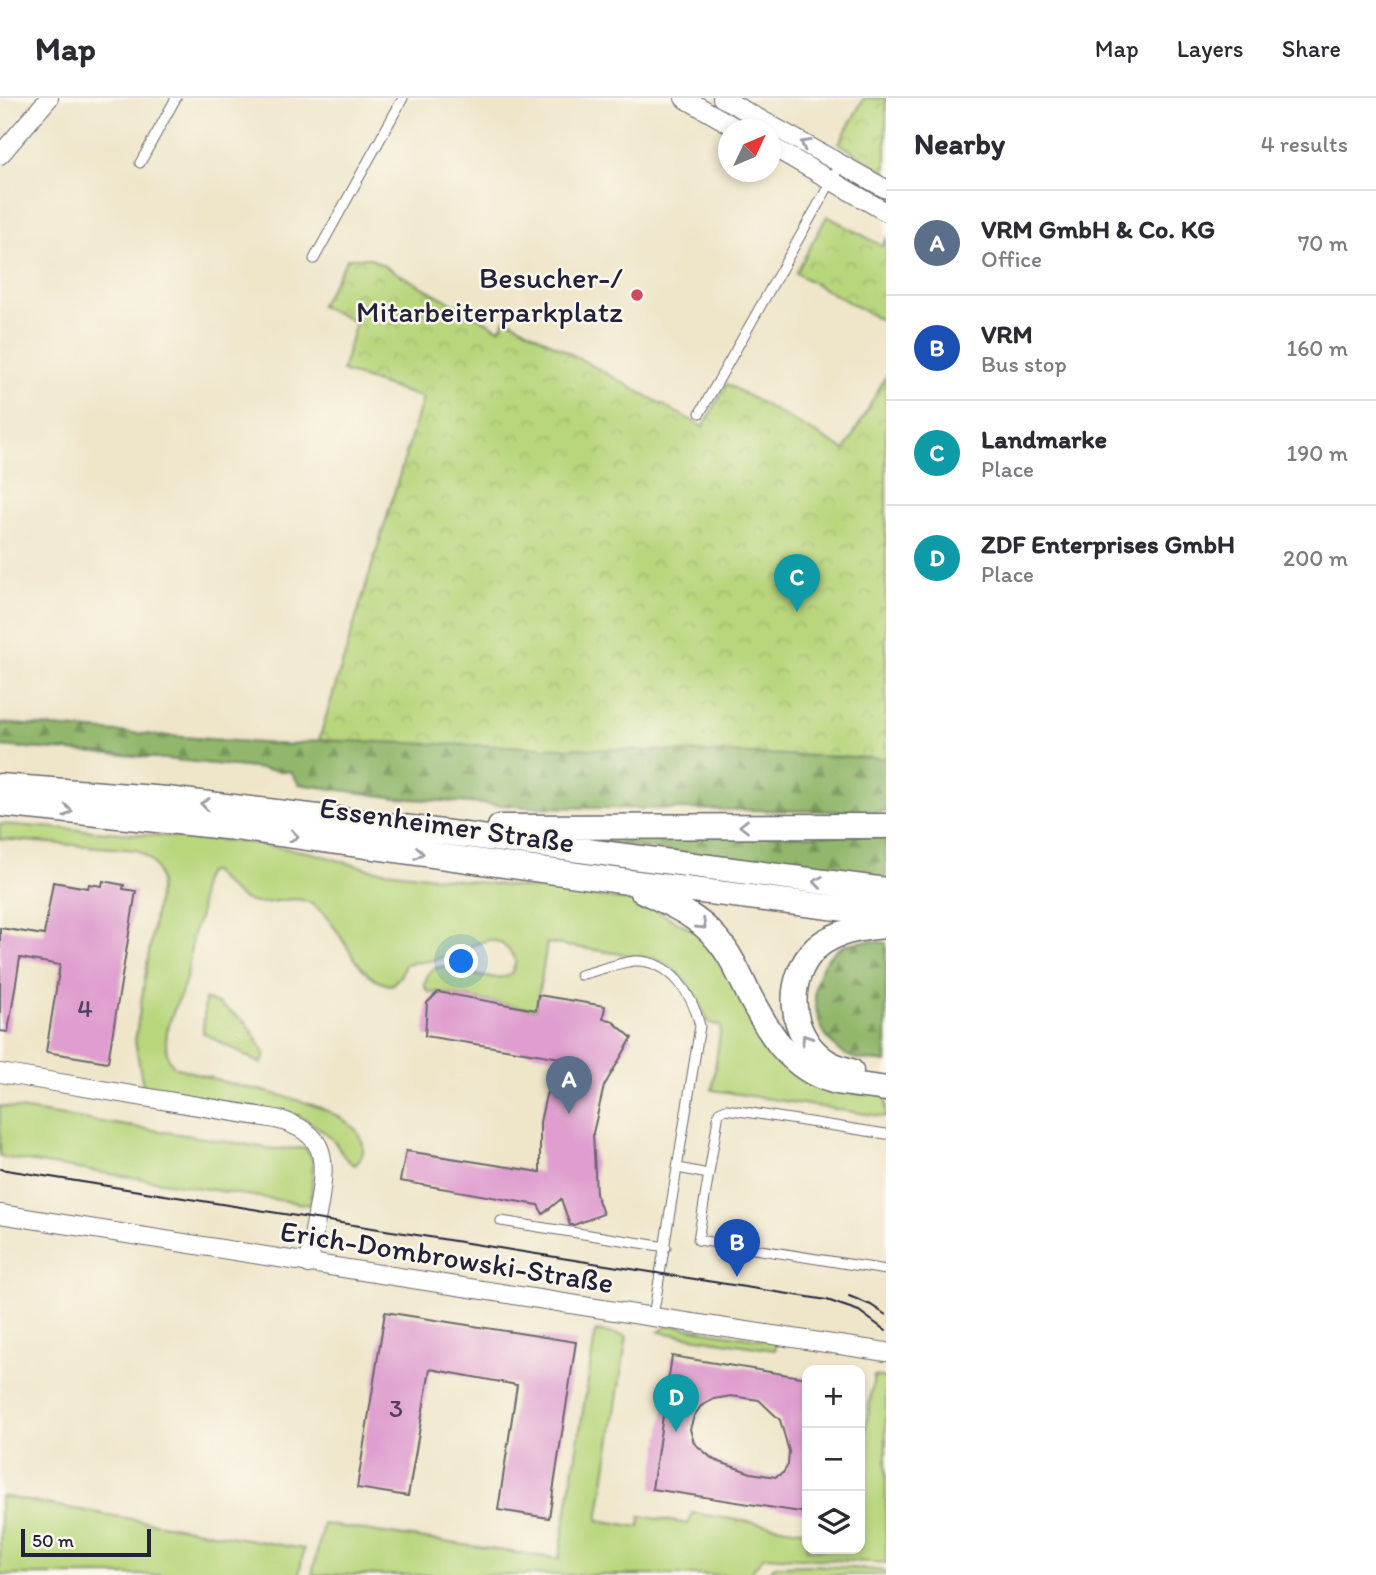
<!DOCTYPE html>
<meta charset="utf-8">
<style>
:root{--surface:#fff;--page:#f7f7f7;--text:#2b2b33;--muted:#7c7c81;--line:#e1e1e2;--accent:#b45309}
body{margin:0;font-family:Itim,sans-serif;background:var(--page);color:var(--text)}
.controls{position:absolute;right:21px;bottom:21px;display:grid;overflow:hidden;border-radius:14px;box-shadow:0 4px 10px #0003}
.controls button{width:63px;height:63px;display:grid;place-items:center;padding:0;border:0;border-bottom:2px solid var(--line);background:var(--surface);color:var(--text);font:35px sans-serif}
.compass{position:absolute;left:718px;top:21px;width:63px;height:63px;border-radius:50%;background:var(--surface);box-shadow:0 4px 10px #0003;rotate:46deg}
.scale{position:absolute;left:21px;bottom:18px;width:130px;box-sizing:border-box;padding-left:7px;border:4px solid #22223b;border-top:0;font-size:19px;line-height:24px;white-space:nowrap;color:#22223b;-webkit-text-stroke:5px #fbf7ec;paint-order:stroke}
.you{position:absolute;left:462px;top:864px;width:24px;height:24px;margin:-18px;border:5px solid #fff;border-radius:50%;background:#1a73e8;box-shadow:0 0 0 10px #1a73e833}
.badge{display:grid;place-items:center;width:46px;height:46px;border-radius:50%;background:var(--accent);color:#fff;font-size:23px;font-weight:700}
.pin{position:absolute;translate:-50% -58px;filter:drop-shadow(0 2px 4px #0008)}
.pin::after{content:'';position:absolute;top:37px;width:24px;height:21px;background:inherit;clip-path:polygon(0 0,100% 0,50% 100%)}
.list{margin:0;padding:0;list-style:none}
h2{display:flex;justify-content:space-between;align-items:center;height:91px;margin:0;padding:0 28px;font-size:30px}
h2 small{font-size:23px;font-weight:400;color:var(--muted)}
.list li{display:grid;grid-template-columns:46px 1fr auto;gap:21px;align-items:center;box-sizing:border-box;height:105px;padding:0 28px;border-top:2px solid var(--line)}
.list b{display:block;font-size:26px;white-space:nowrap}
.list p{margin:0;font-size:23px;white-space:nowrap;color:var(--muted)}
.list em{font-size:23px;font-style:normal;color:var(--muted)}
.icon{flex:none;width:38px;height:38px;fill:none;stroke:currentColor;stroke-width:2;stroke-linecap:round;stroke-linejoin:round}
.map{position:relative;flex:none;width:886px;height:1477px;overflow:hidden}
header{display:flex;align-items:center;gap:42px;box-sizing:border-box;height:98px;padding:0 35px;background:var(--surface);border-bottom:2px solid var(--line)}
header strong{font-size:33px}
nav{display:flex;gap:38px;margin-inline-start:auto;font-size:24px}
main{display:flex}
aside{flex:1;background:var(--surface)}
.map>svg:first-child{display:block}
.green{fill:#b8d67c;stroke:#6d7c5c;stroke-width:2}
.forest{fill:url(#forest-firs);stroke:#5a6c54;stroke-width:2}
.park{fill:url(#park-crowns);stroke:#6d7c5c;stroke-width:2}
.building{fill:#df9ecf;fill-rule:evenodd}
.lines{fill:none;stroke-linecap:round;stroke-linejoin:round}
.lane-casing{stroke:#6a676d;stroke-width:11}
.street-casing{stroke:#6a676d;stroke-width:20}
.secondary-casing{stroke:#6a676d;stroke-width:27}
.lane{stroke:#fff;stroke-width:9}
.street{stroke:#fff;stroke-width:18}
.secondary{stroke:#fff;stroke-width:24}
.tram{stroke:#22223b;stroke-width:2}
.oneway{stroke:#9c9ca7}
.poi-dot{fill:#d1495b;stroke:#fbf7ec;stroke-width:2.5}
.labels{text-anchor:middle;stroke-width:5;stroke-linejoin:round;paint-order:stroke}
.number-label{font-size:26px;fill:#514160}
.poi-label{font-size:30px;fill:#22223b;stroke:#fbf7ec;text-anchor:end}
.street-label{font-size:30px;fill:#22223b;stroke:#fbf7ec}
</style>
<header>
<strong>Map</strong>
<nav><a>Map</a><a>Layers</a><a>Share</a></nav>
</header>
<main>
<div class="map">
<svg width="886" height="1477" viewBox="0 0 886 1477">
<defs>
<pattern id="forest-firs" width="22" height="20" patternUnits="userSpaceOnUse" patternTransform="scale(1.75)"><rect width="22" height="20" fill="#92b76c"/><path d="M5 1l3.5 6h-7zM16 11l3.5 6h-7z" fill="#77945a"/></pattern>
<pattern id="park-crowns" width="20" height="18" patternUnits="userSpaceOnUse" patternTransform="scale(1.75)"><rect width="20" height="18" fill="#b8d67c"/><path d="M2 6a3 3 0 1 1 6 0M12 15a3 3 0 1 1 6 0" fill="none" stroke="#9eb76c"/></pattern>
</defs>
<rect width="100%" height="100%" fill="#fbf7ec"/>
<filter id="ink" filterUnits="userSpaceOnUse"><feTurbulence type="fractalNoise" baseFrequency=".0143" numOctaves="2"/><feDisplacementMap in="SourceGraphic" scale="14" xChannelSelector="R" yChannelSelector="G"/><feConvolveMatrix kernelMatrix="1 2 1 2 8 2 1 2 1" color-interpolation-filters="sRGB"/></filter>
<filter id="wash" filterUnits="userSpaceOnUse"><feTurbulence type="fractalNoise" baseFrequency=".00686" numOctaves="4" result="noise"/><feDisplacementMap in="SourceGraphic" scale="28" xChannelSelector="R" yChannelSelector="G"/><feGaussianBlur stdDeviation="1.57" result="paint"/><feColorMatrix in="noise" values="0 0 0 0 0 0 0 0 0 0 0 0 0 0 0 0 0 1.4 0 .05"/><feComposite in="paint" operator="in"/></filter>
<g filter="url(#wash)">
<rect width="100%" height="100%" fill="#efe6ca"/>
<!-- green -->
<path class="green" d="M0,726l245,18 68,11 56,16 271,33 66,35 50,84 130,73v23l-174,-27 9,-64 -12,-3c-13,-26 -24,-53 -53,-64l-109,-16 -11,67 -99,-18 -7,1 -5,-5c1,-38 40,-14 59,-11 7,1 15,0 22,0l6,-5 4,-11c-5,-9 -13,-20 -25,-21 -7,-1 -41,15 -53,19 -10,3 -22,3 -33,5l-4,11 -9,10c-39,-3 -49,-64 -82,-82 -17,-10 -42,4 -59,-1 -15,-4 -28,-20 -39,-30h-4c-10,12 -7,27 -8,42 -1,7 -5,13 -7,20 -3,16 -3,32 -8,48 -6,20 -19,40 -19,61 0,10 2,18 9,24 19,6 38,12 57,17 31,8 128,23 131,62 1,8 -2,14 -8,19 -12,-5 -14,-16 -22,-25 -10,-10 -21,-17 -33,-24l-157,-30 -8,-45 25,-158c-2,-16 -8,-25 -24,-33l-136,-11z
M205,901l13,5 28,18 18,30v7l-3,5 -58,-31z
M0,1008l274,43 32,-1 7,13 -2,44 -311,-48z
M669,1227l108,17 -2,8 -116,-18z
M596,1233l31,5 -29,184 41,7 2,-11 48,8 3,-11 115,18v18h53v-84l14,-89 12,2v185l-122,-7 -15,19h-437l11,-51 236,35z
M0,1398l304,53 -5,26h-299z
M815,1467l70,6 1,4h-122l11,-9z"/>
<!-- forest -->
<path class="forest" d="M0,625l288,22 31,-5 567,18v54l-357,-5 -132,-9 -98,-14 -8,-12 -166,-17 -125,-9z
M886,737v43l-333,-41z
M870,843l16,2v119c-10,-2 -23,-1 -33,-4 -44,-16 -53,-90 -10,-112 7,-4 19,-4 27,-5z"/>
<!-- park -->
<path class="park" d="M864,0h22v75l-47,-30z
M827,118l55,30 4,-7v84l-90,-50z
M348,160h22l129,71 7,-11 197,109 24,-43 118,66 41,-74v382l-567,-18 104,-342 -81,-27 14,-49 -36,-16z"/>
<g id="blocks">
<!-- building -->
<path class="building" d="M103,783l21,4 -1,4 13,2 -28,171 -62,-10 14,-87 -40,-7 -12,74 -8,-1v-103l44,7 9,-53 35,6 1,-4 13,2z
M438,894l98,18 2,-15 67,11 -2,13 8,1 21,18 -28,48 -11,47 3,61 7,20 -29,11h-4l-9,-26 -18,15 -5,-9 -138,-24 6,-30 134,21v-50l6,-27 15,-37 -136,-22 2,-33z
M385,1214l191,30 -27,176 -51,-8 19,-125 -87,-16 -22,127 -51,-8z
M672,1258l135,22v135l-155,-24zM731,1298l28,4 21,20 9,31 -1,14 -5,8 -8,4 -24,-4 -37,-13 -20,-17 -4,-14 4,-13 7,-10 13,-7z"/>
</g>
</g>
<g filter="url(#ink)">
<use href="#blocks" fill-opacity="0" stroke="#6a676d" stroke-width="2"/>
<g class="lines">
<!-- lane casing -->
<g class="lane-casing">
<path id="lane" d="M140,65l36,-65
M314,161l89,-161
M700,315l141,-249
M580,877c17,-4 37,-12 54,-14 37,-2 59,35 66,65l-47,291
M886,1036l-160,-25 -7,3 -21,128 188,30
M678,1070l30,6
M501,1123l165,26"/>
</g>
<!-- street casing -->
<g class="street-casing">
<path id="street" d="M684,0l56,32
M722,0l164,91
M771,48l115,66
M0,57l49,-57
M0,975l276,46c52,13 50,40 43,85 -4,20 -7,40 -10,60
M0,1116l653,103 233,35"/>
</g>
<!-- secondary casing -->
<g class="secondary-casing">
<path id="secondary" d="M0,688l167,13 252,30 467,61
M0,706l236,24 385,53 265,33
M500,729l386,-1
M641,792c27,13 56,25 76,49 14,16 23,37 32,56 19,37 41,74 84,86 17,4 36,5 53,8
M851,973c-11,-3 -21,-6 -29,-13 -34,-26 -37,-80 -6,-110 19,-17 46,-20 70,-22"/>
</g>
<!-- lane -->
<use href="#lane" class="lane"/>
<!-- street -->
<use href="#street" class="street"/>
<!-- secondary -->
<use href="#secondary" class="secondary"/>
<!-- tram -->
<path class="tram" d="M0,1071l827,131 32,11 27,20
M849,1198l22,9 15,10"/>
</g>
<!-- one-way arrows -->
<defs><path id="oneway-chevron" d="M-2-3.5L2.5 0L-2 3.5" fill="none" stroke-width="1.6" stroke-linecap="round" stroke-linejoin="round" transform="scale(1.75)"/></defs>
<g class="oneway">
<use href="#oneway-chevron" transform="translate(805 46) rotate(-151)"/>
<use href="#oneway-chevron" transform="translate(205 706) rotate(-173)"/>
<use href="#oneway-chevron" transform="translate(68 713) rotate(6)"/>
<use href="#oneway-chevron" transform="translate(744 728) rotate(-180)"/>
<use href="#oneway-chevron" transform="translate(294 738) rotate(8)"/>
<use href="#oneway-chevron" transform="translate(419 755) rotate(8)"/>
<use href="#oneway-chevron" transform="translate(818 784) rotate(-173)"/>
<use href="#oneway-chevron" transform="translate(702 827) rotate(43)"/>
<use href="#oneway-chevron" transform="translate(806 941) rotate(-123)"/>
</g>
</g>
<!-- markers -->
<circle class="poi-dot" cx="637" cy="197" r="7"/>
<g class="labels">
<!-- number labels -->
<g class="number-label">
<text x="85" y="919">4</text>
<text x="396" y="1319">3</text>
</g>
<!-- poi labels -->
<g class="poi-label">
<text x="623" y="190">Besucher-/<tspan x="623" dy="34">Mitarbeiterparkplatz</tspan></text>
</g>
<!-- street labels -->
<g class="street-label">
<text transform="translate(447 727) rotate(8)" y="10">Essenheimer Straße</text>
<text transform="translate(447 1159) rotate(9)" y="10">Erich-Dombrowski-Straße</text>
</g>
</g>
</svg>
<div class="controls">
<button>+</button>
<button>−</button>
<button><svg class="icon" aria-label="layers" viewBox="0 0 24 24"><path d="M12 4l9 5-9 5-9-5zM3 14l9 5 9-5"/></svg></button>
</div>
<svg class="compass" viewBox="-18 -18 36 36"><path d="M0-13l5 13h-10z" fill="#e53935"/><path d="M0 13l5-13h-10z" fill="#7c7c81"/></svg>
<div class="scale">50 m</div>
<div class="you"></div>
<div class="pin badge" style="left:569px;top:1016px;background:#5c6f8a">A</div>
<div class="pin badge" style="left:737px;top:1179px;background:#1a4fb4">B</div>
<div class="pin badge" style="left:797px;top:514px;background:#0f9aa8">C</div>
<div class="pin badge" style="left:676px;top:1334px;background:#0f9aa8">D</div>
</div>
<aside>
<h2>Nearby<small>4 results</small></h2>
<ul class="list">
<li><span class="badge" style="background:#5c6f8a">A</span><div><b>VRM GmbH &amp; Co. KG</b><p>Office</p></div><em>70 m</em></li>
<li><span class="badge" style="background:#1a4fb4">B</span><div><b>VRM</b><p>Bus stop</p></div><em>160 m</em></li>
<li><span class="badge" style="background:#0f9aa8">C</span><div><b>Landmarke</b><p>Place</p></div><em>190 m</em></li>
<li><span class="badge" style="background:#0f9aa8">D</span><div><b>ZDF Enterprises GmbH</b><p>Place</p></div><em>200 m</em></li>
</ul>
</aside>
</main>
